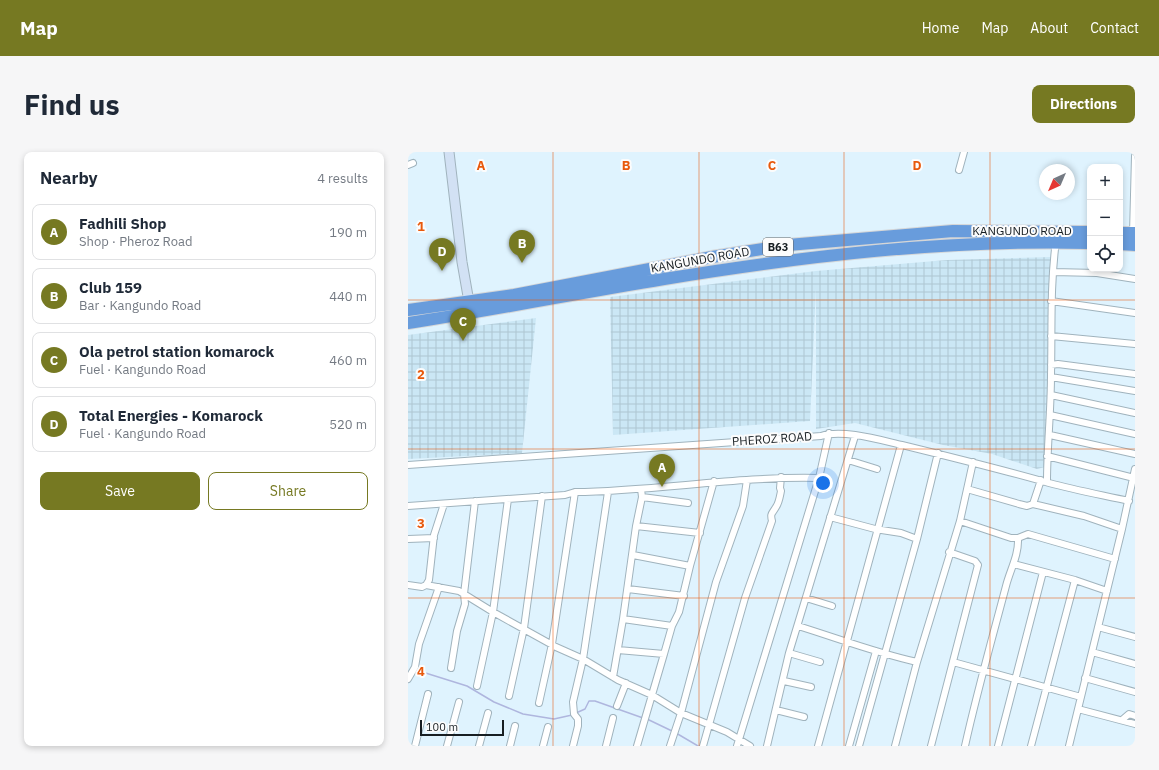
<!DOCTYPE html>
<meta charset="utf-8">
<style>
:root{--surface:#fff;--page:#f6f6f7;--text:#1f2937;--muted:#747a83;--line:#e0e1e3;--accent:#767922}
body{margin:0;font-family:"IBM Plex Sans",sans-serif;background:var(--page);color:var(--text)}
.controls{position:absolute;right:12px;top:12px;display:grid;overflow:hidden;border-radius:8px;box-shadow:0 2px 6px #0003}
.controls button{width:36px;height:36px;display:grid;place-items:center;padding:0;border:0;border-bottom:1px solid var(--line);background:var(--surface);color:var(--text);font:20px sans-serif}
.compass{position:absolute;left:631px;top:12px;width:36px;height:36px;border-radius:50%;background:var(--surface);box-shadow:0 2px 6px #0003;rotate:224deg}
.scale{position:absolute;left:12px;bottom:10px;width:84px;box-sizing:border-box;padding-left:4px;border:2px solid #171e22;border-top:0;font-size:11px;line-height:14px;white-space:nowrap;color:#171e22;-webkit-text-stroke:3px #fcfcfc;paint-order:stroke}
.you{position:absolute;left:415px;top:331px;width:14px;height:14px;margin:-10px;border:3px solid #fff;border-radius:50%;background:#1a73e8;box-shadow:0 0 0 6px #1a73e833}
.badge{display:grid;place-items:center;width:26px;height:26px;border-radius:50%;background:var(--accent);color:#fff;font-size:13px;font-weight:700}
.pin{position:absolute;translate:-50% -33px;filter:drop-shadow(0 1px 2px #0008)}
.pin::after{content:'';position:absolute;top:21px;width:14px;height:12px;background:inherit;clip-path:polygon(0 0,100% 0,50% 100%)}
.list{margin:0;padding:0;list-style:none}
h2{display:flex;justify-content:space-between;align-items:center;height:52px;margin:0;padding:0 16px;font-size:17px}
h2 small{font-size:13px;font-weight:400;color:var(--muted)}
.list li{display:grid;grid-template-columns:26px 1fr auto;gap:12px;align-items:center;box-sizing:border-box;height:56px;margin:0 8px 8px;padding:0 8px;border:1px solid var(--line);border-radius:8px}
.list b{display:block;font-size:15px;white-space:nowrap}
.list p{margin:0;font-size:13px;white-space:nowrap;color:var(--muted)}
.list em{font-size:13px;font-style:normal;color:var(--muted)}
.actions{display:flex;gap:8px;padding:12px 16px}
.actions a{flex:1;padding:9px 0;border:1px solid var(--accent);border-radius:8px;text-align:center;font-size:14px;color:var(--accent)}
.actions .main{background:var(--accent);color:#fff}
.icon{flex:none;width:22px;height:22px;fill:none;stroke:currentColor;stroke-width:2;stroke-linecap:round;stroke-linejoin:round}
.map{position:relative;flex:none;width:727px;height:594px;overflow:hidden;border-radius:8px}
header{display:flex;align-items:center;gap:24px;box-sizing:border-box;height:56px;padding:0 20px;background:var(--accent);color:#fff}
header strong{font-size:19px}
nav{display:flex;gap:22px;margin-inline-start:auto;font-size:14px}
.intro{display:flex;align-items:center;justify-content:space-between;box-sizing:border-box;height:96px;padding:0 24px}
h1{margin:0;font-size:28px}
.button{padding:10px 18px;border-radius:8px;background:var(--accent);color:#fff;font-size:14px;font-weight:700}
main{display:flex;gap:24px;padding:0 24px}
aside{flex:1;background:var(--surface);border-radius:8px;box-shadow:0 2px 6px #0003}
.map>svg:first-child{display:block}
.industrial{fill:url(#industrial-grid)}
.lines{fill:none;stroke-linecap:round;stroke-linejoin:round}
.stream{stroke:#afb6de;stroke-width:1.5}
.street-casing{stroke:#a0b3bd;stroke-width:8}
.secondary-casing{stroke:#a0b3bd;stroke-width:11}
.highway-casing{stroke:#d5d6d7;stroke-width:14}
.street{stroke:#fff;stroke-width:6}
.secondary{stroke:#d2e1f4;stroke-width:9}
.highway{stroke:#689cdc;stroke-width:12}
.grid{fill:none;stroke:#e8590c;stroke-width:1;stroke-opacity:0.55}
.labels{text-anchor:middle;stroke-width:4;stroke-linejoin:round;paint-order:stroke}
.shield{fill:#fcfcfc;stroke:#5c6163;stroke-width:1}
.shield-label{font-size:11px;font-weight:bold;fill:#171e22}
.street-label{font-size:12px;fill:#171e22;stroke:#fcfcfc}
.grid-label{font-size:13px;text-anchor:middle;font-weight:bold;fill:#e8590c;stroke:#fcfcfc;stroke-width:4;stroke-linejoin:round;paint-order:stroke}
</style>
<header>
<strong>Map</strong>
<nav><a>Home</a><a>Map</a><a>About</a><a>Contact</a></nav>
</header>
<div class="intro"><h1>Find us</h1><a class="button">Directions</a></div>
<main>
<aside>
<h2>Nearby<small>4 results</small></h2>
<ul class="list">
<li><span class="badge">A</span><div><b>Fadhili Shop</b><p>Shop · Pheroz Road</p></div><em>190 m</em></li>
<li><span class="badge">B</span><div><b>Club 159</b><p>Bar · Kangundo Road</p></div><em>440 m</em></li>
<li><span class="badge">C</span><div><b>Ola petrol station komarock</b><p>Fuel · Kangundo Road</p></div><em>460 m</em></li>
<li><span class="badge">D</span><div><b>Total Energies - Komarock</b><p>Fuel · Kangundo Road</p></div><em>520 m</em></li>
</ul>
<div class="actions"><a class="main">Save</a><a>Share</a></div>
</aside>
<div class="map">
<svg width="727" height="594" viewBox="0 0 727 594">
<defs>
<pattern id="industrial-grid" width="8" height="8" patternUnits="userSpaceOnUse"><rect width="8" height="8" fill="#cbe7f5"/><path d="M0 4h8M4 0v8" fill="none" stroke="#aec6d2"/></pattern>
</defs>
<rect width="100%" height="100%" fill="#dff3fe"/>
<!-- industrial -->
<path class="industrial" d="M643,105l-6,210 -8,2 -45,-15 -49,-9 -88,-22 -39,6v-141l-6,133 -197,14 -3,-138 206,-26 131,-11z
M128,166l-14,135 -114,6v-124z"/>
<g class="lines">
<!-- stream -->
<path class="stream" d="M8,518l51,16 27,16 29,12 31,5 18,-4
M168,561l9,-4 4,-8h6l48,17
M239,567l25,12
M268,581l22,13"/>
<!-- street casing -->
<g class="street-casing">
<path id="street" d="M0,13l5,-2
M551,18l5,-18
M725,81l2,-77
M645,120l44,1 38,6
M643,149l84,12
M643,184l84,8
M643,213l7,-1 77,10
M643,225l84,14
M643,243l84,18
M642,263l85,19
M642,283l85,19
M639,304l87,22
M440,308l29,9
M0,313l413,-29c22,-7 59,4 81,9 49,12 98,24 147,38 26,7 53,12 80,18
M639,330c0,-35 4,-71 4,-107 1,-45 -1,-90 5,-134
M559,337l52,15 8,2 6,-2 51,12 38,13
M234,345l46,6
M625,352l8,-24
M0,354l157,-11 10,-3c82,-1 163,-16 244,-14
M422,365l45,12 26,4 16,6
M552,369l51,17h7l10,-4 87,25
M228,374l64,7
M0,387l26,-1
M225,403l57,11
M606,412l61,16 32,11
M0,433l14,2 4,-2 3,-5 5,-45 10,-31
M18,433l33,6 34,21 15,-113
M220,437l56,7
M398,446l26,8
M215,467l49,7 7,-14 11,-46 24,-85
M390,474c39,12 78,27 119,36
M690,475l37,10
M210,498l46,4 -27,92
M684,500l43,12
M381,501l31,9
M256,502l8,-28
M545,510l128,35
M43,516l6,-37 8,-27 -1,-10 11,-93
M205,525l10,-58 13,-93 6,-29 -1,-8
M677,526l50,14
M0,527l7,-12 4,-23 20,-57
M376,529l27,6
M69,534l16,-74 63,35 27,12 35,21 34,15 29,18 46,19 23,14
M101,544l15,-68 18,-132
M131,551l13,-59 23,-152
M209,554l9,-23
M670,557l57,15
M368,558l28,7
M714,568l7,-6 6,2
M7,594l13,-52
M39,594l12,-44
M71,594l9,-33
M102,594l5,-20
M135,594l5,-19
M165,594l5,-20v-7l-4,-5 -1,-12 10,-43 25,-167
M198,594l7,-28
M262,594l11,-33 35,-131 27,-76 4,-26
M295,594l42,-148 27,-77c-2,-8 0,-7 4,-14 3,-4 4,-11 5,-16l-1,-3 1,-11
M329,594l82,-268 10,-45
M359,594l22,-93 66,-217
M410,594l83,-301
M441,594l27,-95
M451,594l58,-207 21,-86
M487,594l22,-84 43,-141 13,-59
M523,594l47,-181 -3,-4 -26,-9
M557,594c12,-54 27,-107 41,-160 4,-16 13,-31 12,-48
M590,594l45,-174
M623,594l44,-166
M661,594l53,-217 13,-60"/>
</g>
<!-- secondary casing -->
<g class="secondary-casing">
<path id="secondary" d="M41,0l13,110 7,40"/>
</g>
<!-- highway casing -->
<g class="highway-casing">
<path id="highway" d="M712,81h15
M712,92l15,1
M0,158l106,-15 198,-38 76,-12 165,-14 137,1
M0,171c86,-13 170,-30 256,-44 141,-23 283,-40 426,-36"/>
</g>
<!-- street -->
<use href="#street" class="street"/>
<!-- secondary -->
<use href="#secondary" class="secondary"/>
<!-- highway -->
<use href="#highway" class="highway"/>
</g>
<!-- grid -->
<path class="grid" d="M145,0v594M291,0v594M436,0v594M582,0v594M0,148h727M0,297h727M0,446h727"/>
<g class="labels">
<!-- shield labels -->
<rect class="shield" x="355" y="86" width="30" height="18" rx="3"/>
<g class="shield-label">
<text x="370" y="99">B63</text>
</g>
<!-- street labels -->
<g class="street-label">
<text x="614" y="83">KANGUNDO ROAD</text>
<text transform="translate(292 108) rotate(-10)" y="4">KANGUNDO ROAD</text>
<text transform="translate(364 287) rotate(-4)" y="4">PHEROZ ROAD</text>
</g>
</g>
<g class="grid-label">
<text x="73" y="18">A</text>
<text x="218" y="18">B</text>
<text x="364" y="18">C</text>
<text x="509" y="18">D</text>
<text x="13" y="79">1</text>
<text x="13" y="227">2</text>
<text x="13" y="376">3</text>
<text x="13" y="524">4</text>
</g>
</svg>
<div class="controls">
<button>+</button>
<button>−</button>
<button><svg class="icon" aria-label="locate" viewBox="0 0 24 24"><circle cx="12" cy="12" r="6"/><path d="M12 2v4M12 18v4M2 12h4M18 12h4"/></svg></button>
</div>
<svg class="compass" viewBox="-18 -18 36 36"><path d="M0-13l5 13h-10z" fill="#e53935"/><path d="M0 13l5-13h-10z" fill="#747a83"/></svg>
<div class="scale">100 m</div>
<div class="you"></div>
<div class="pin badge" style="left:254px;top:335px">A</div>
<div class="pin badge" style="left:114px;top:111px">B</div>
<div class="pin badge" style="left:55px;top:189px">C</div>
<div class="pin badge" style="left:34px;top:119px">D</div>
</div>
</main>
